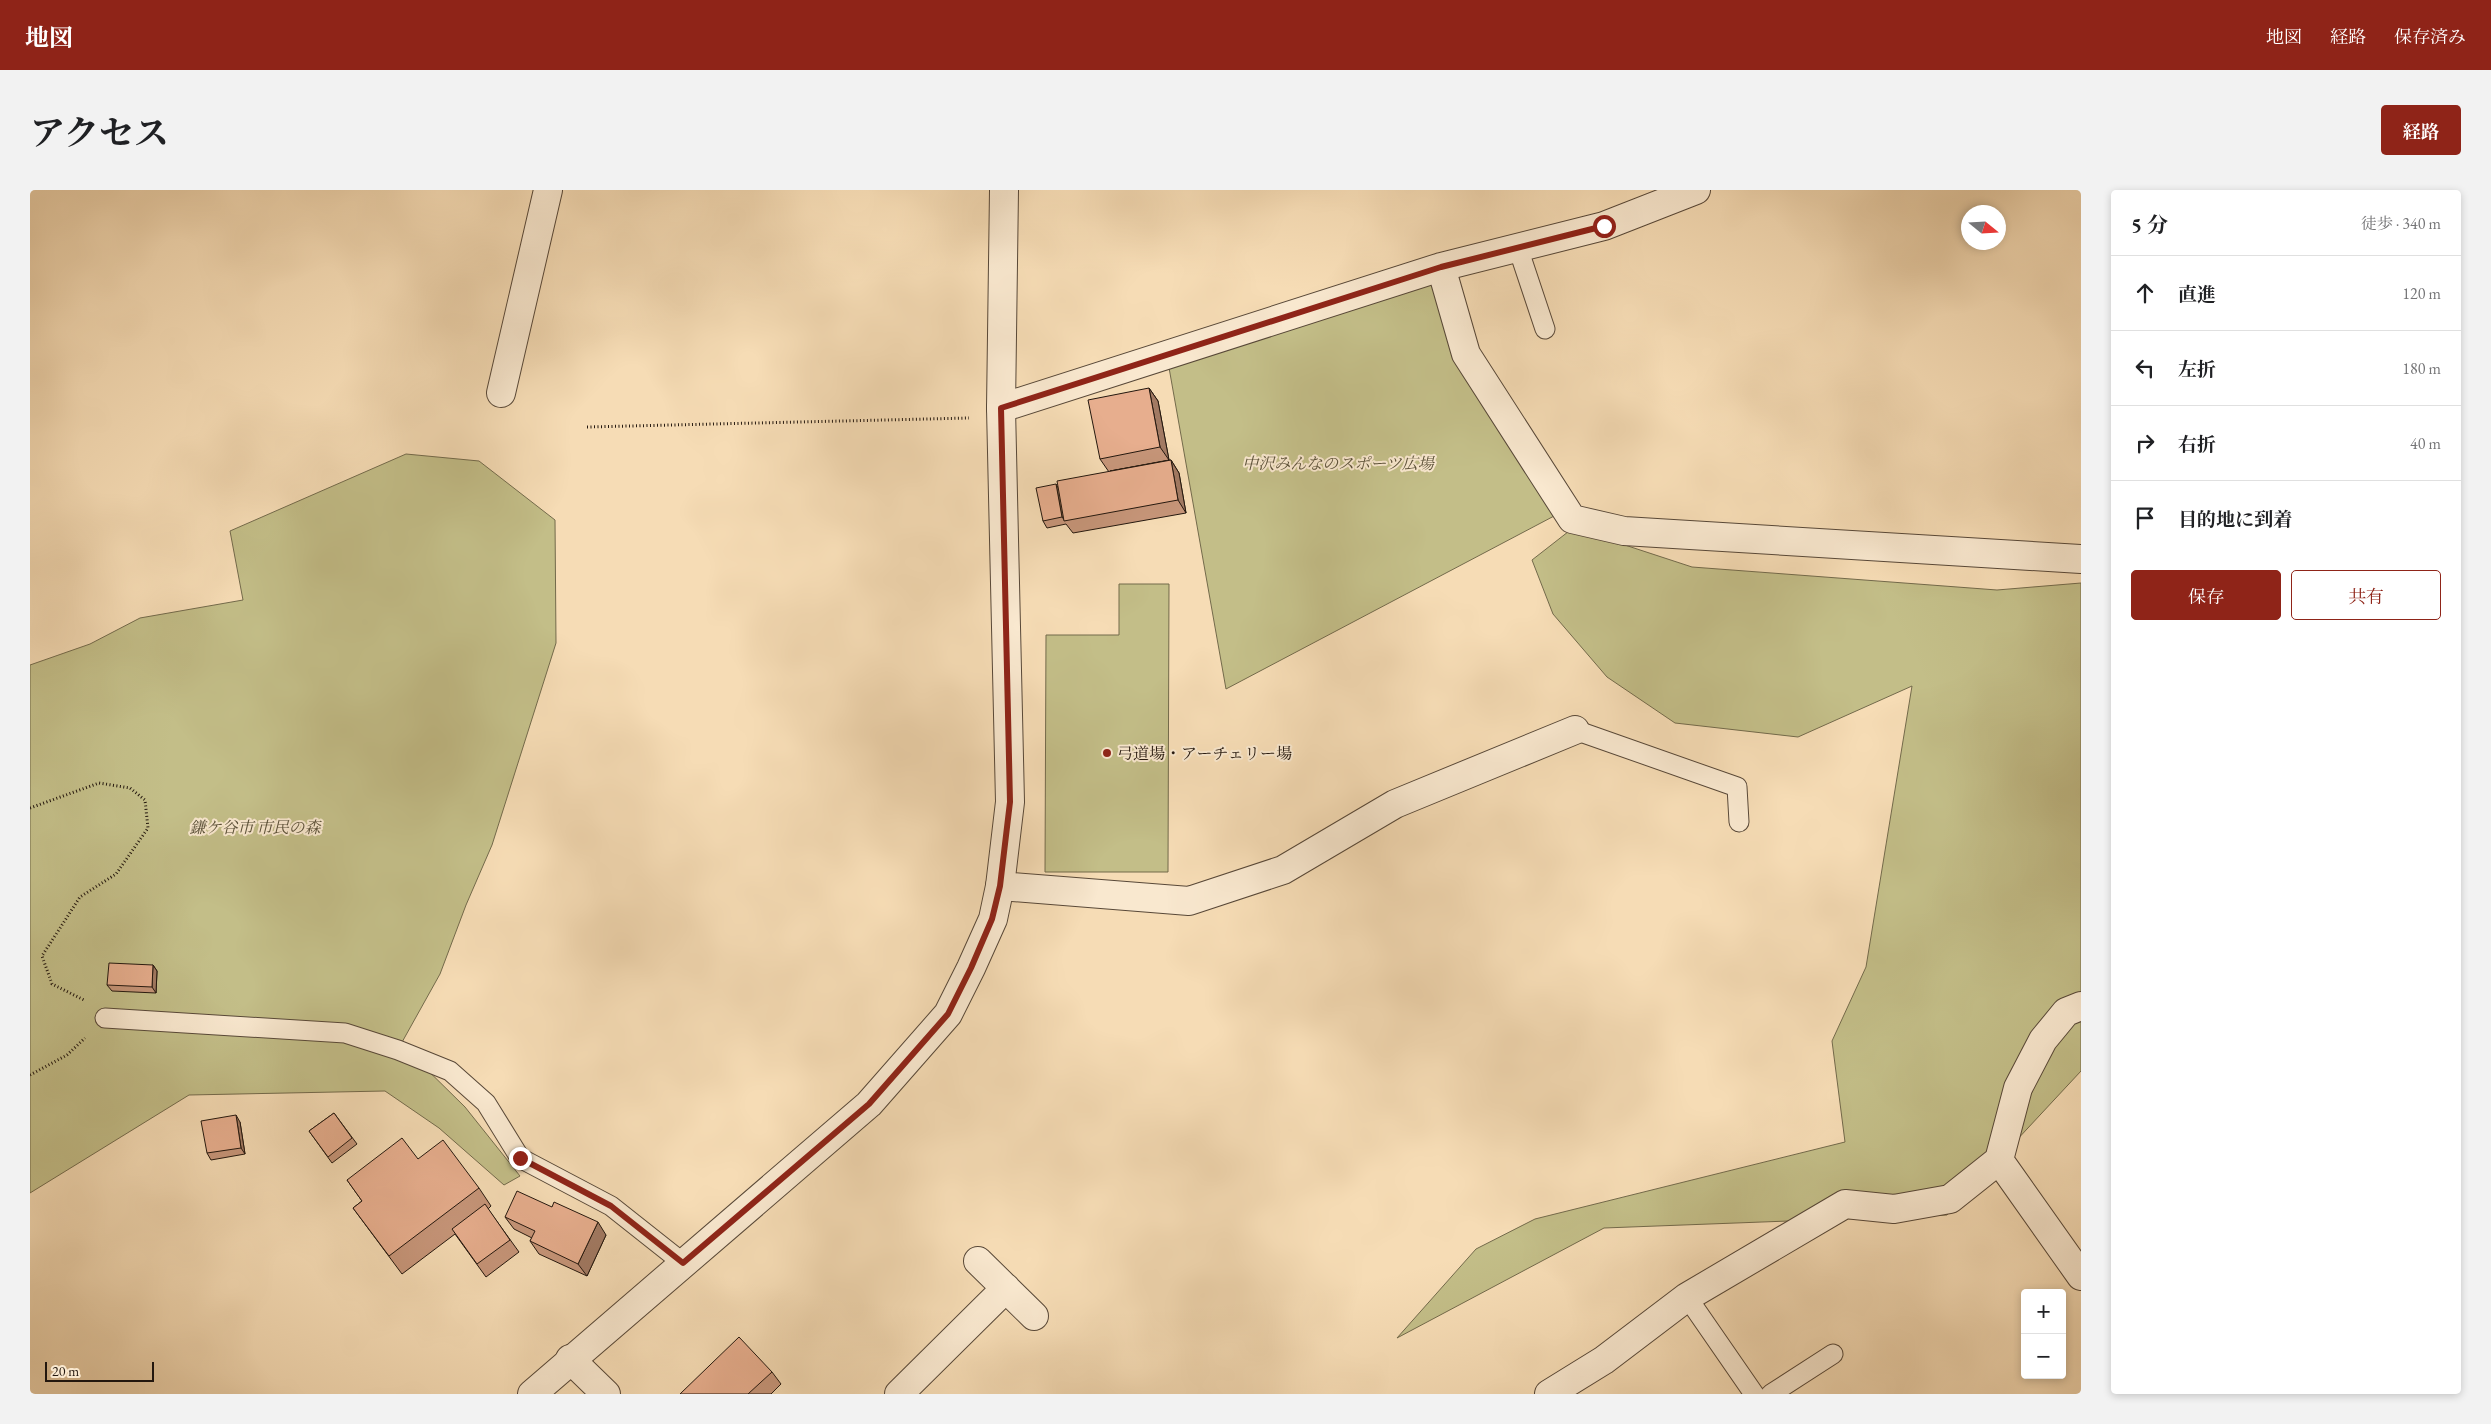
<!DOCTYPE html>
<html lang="ja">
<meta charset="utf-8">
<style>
:root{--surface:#fff;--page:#f2f2f2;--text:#202124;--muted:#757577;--line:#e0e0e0;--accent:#8f2418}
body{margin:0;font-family:"EB Garamond","Noto Serif JP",serif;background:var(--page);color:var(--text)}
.controls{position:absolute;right:15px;bottom:15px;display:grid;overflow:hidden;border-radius:5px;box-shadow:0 2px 8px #0003}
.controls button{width:45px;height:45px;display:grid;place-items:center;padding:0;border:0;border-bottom:1px solid var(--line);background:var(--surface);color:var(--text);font:25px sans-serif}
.compass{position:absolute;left:1931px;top:15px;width:45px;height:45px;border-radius:50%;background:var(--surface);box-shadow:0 2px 8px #0003;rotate:108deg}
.scale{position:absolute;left:15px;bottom:12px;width:109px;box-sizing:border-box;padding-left:5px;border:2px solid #23170e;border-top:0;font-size:14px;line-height:18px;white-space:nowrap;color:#23170e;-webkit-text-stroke:4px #f9e8cf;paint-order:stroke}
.stop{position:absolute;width:15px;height:15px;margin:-11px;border:4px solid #8f2418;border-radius:50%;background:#fff}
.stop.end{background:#8f2418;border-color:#fff;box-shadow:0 1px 5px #0008}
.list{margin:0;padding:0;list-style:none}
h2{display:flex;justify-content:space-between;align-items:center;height:65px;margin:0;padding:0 20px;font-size:21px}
h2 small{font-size:16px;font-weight:400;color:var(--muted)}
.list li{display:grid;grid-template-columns:32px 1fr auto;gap:15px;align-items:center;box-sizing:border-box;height:75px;padding:0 20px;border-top:1px solid var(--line)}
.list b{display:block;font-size:19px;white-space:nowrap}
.list em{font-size:16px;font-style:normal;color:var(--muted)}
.actions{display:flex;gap:10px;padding:15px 20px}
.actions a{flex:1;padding:11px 0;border:1px solid var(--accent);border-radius:5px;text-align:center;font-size:18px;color:var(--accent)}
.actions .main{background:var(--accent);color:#fff}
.icon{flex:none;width:28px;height:28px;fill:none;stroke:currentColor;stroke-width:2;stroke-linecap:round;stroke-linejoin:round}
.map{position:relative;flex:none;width:2051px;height:1204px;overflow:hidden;border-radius:5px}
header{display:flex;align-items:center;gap:30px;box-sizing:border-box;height:70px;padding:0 25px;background:var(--accent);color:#fff}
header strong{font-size:24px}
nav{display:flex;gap:28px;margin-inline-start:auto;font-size:18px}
.intro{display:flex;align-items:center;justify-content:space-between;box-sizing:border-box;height:120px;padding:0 30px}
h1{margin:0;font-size:35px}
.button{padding:12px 22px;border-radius:5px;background:var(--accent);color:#fff;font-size:18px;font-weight:700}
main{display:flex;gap:30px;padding:0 30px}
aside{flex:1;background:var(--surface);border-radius:5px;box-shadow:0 2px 8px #0003}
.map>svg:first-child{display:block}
.green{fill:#c3be88;stroke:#736a4b}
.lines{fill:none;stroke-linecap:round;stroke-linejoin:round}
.service-casing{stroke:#584838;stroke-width:21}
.minor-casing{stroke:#584838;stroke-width:30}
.tertiary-casing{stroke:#584838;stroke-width:30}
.path{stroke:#23170e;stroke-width:3;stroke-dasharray:1 2.5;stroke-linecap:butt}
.service{stroke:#f9e8cf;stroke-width:19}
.minor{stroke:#f9e8cf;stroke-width:28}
.tertiary{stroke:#f9e8cf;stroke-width:28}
.wall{fill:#c7967a;stroke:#23170e}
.shaded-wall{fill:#a27a63;stroke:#23170e}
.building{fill:#e7ae8e;stroke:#23170e}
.route{stroke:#8f2418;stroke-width:6}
.poi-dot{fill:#8f2418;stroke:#f9e8cf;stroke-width:2}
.labels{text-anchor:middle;stroke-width:4;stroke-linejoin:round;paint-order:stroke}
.park-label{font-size:16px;font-style:italic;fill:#5b5139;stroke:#f9e8cf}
.poi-label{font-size:16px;fill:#23170e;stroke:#f9e8cf;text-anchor:start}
</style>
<header>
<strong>地図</strong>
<nav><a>地図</a><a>経路</a><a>保存済み</a></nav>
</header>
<div class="intro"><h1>アクセス</h1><a class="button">経路</a></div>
<main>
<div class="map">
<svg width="2051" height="1204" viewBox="0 0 2051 1204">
<rect width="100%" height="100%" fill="#f6dcb5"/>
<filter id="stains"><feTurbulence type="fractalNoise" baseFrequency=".004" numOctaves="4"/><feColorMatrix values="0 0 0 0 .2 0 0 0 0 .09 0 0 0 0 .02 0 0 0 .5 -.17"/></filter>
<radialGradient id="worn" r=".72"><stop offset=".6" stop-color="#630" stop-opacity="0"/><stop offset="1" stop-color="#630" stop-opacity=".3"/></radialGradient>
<!-- green -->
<path class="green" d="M1401,90l125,235 -330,174 -58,-327z
M376,264l73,7 76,59 1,123 -64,202 -26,60 -26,69 -39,70 64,63 55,69 -16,9 -65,-57 -54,-37 -196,4 -159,98v-528l60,-21 50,-26 103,-18 -13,-69z
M1543,338l119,39 305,23 84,-7v488l-134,144 -343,13 -207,110 79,-89 59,-30 310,-77 -13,-101 34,-74 46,-281 -114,51 -123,-14 -68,-46 -54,-63 -21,-54z
M1089,394h50l-1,288h-123l1,-237h73z"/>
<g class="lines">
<!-- service casing -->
<g class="service-casing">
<path id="service" d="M1488,58l27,81
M1545,540l162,57 2,35
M75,828l240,15 53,17 52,21 36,32 34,55 91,48 72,57
M1657,1107l67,97
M1741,1204l62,-40"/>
</g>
<!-- minor casing -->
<g class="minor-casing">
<path id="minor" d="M1411,77l25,87 106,165 52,12 457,28
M471,203l47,-203
M971,218l440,-141 163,-41 92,-36
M970,696l189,15 94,-31 112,-66 180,-74
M1969,970l82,116
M948,1071l56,55
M540,1169l36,35
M869,1204l107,-106
M1519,1204l55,-34 83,-63 158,-93 49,5 56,-10 49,-39 19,-72 25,-48 23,-28 15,-6"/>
</g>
<!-- tertiary casing -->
<g class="tertiary-casing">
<path id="tertiary" d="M502,1204l337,-290 79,-90 23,-46 22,-49 7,-33 10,-84 -9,-394 3,-218"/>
</g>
<!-- path -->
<path class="path" d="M557,237l382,-9
M0,618l69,-25 31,5 15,12 3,28 -32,46 -36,23 -38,59 10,28 32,16
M0,885l37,-20 18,-17"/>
<!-- service -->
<use href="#service" class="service"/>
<!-- minor -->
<use href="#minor" class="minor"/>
<!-- tertiary -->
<use href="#tertiary" class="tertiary"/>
</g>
<!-- wall -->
<path class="wall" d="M1119,198l9,13 11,59 -59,11 61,-11 8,13 7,40 -113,20 -7,-9 -19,4 -4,-7 15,-33 51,-16 -9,-13z
M123,775l4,6 -1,22 -44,-2 -5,-6z
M304,923l23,31 -25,19 -23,-32z
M210,932l5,32 -34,6 -4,-7z
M388,969l61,29 12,18 -3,3 31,43 -33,25 -31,-43 -53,40 -49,-66 9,-7 -15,-21z
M475,1027l101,18 -19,41 -48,-22 -9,-13 2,-3 -18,-9z
M742,1182l9,12 -10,10h-91z"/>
<!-- shaded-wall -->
<path class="shaded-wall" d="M1119,198l9,13 11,59 -9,-13z
M1141,270l8,13 7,40 -8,-13z
M1026,294l4,7 5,30 -3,-4z
M123,775l4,6 -1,22 -4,-6z
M206,925l4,7 5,32 -4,-6z
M568,1032l8,13 -19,41 -9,-12z"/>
<!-- building -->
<path class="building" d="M1119,198l11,59 -60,12 -12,-59z
M1141,270l7,40 -114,21 -7,-40z
M1026,294l6,33 -19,4 -7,-33z
M79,773l44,2 -1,22 -45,-2z
M304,923l18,25 -24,19 -19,-26z
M206,925l5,33 -34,5 -6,-32z
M372,948l16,21 25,-19 36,48 -90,68 -36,-48 9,-7 -15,-21z
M487,1001l35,16 2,-5 44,20 -20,42 -48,-23 5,-10 -30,-14z
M455,1014l25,36 -33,24 -25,-35z
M709,1147l33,35 -24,22h-68z"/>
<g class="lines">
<!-- route -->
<path class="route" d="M490,968l91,48 72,57 186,-159 79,-90 23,-46 21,-49 8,-33 10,-84 -9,-394 440,-141 163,-41"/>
</g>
<!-- markers -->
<circle class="poi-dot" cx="1077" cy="563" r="5"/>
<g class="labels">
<!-- park labels -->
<g class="park-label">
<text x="1308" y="279">中沢みんなのスポーツ広場</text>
<text x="225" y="643">鎌ケ谷市 市民の森</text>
</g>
<!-- poi labels -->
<g class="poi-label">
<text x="1087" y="569">弓道場・アーチェリー場</text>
</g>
</g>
<rect width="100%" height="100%" filter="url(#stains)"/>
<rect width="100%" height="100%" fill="url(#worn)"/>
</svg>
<div class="controls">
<button>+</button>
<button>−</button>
</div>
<svg class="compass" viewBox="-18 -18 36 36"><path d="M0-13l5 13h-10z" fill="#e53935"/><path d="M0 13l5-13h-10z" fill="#757577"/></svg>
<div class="scale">20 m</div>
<div class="stop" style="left:1574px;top:36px"></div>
<div class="stop end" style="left:490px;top:968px"></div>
</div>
<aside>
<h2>5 分<small>徒歩 · 340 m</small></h2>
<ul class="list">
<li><svg class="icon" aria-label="ahead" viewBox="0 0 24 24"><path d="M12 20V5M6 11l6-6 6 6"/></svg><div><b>直進</b></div><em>120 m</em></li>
<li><svg class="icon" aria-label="left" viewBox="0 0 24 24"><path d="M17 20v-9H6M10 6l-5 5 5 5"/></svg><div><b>左折</b></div><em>180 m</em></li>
<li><svg class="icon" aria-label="right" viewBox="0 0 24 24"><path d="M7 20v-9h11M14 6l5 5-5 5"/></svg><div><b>右折</b></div><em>40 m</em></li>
<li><svg class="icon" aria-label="arrive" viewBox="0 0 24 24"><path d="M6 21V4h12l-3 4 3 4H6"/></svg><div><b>目的地に到着</b></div></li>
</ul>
<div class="actions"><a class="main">保存</a><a>共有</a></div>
</aside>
</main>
